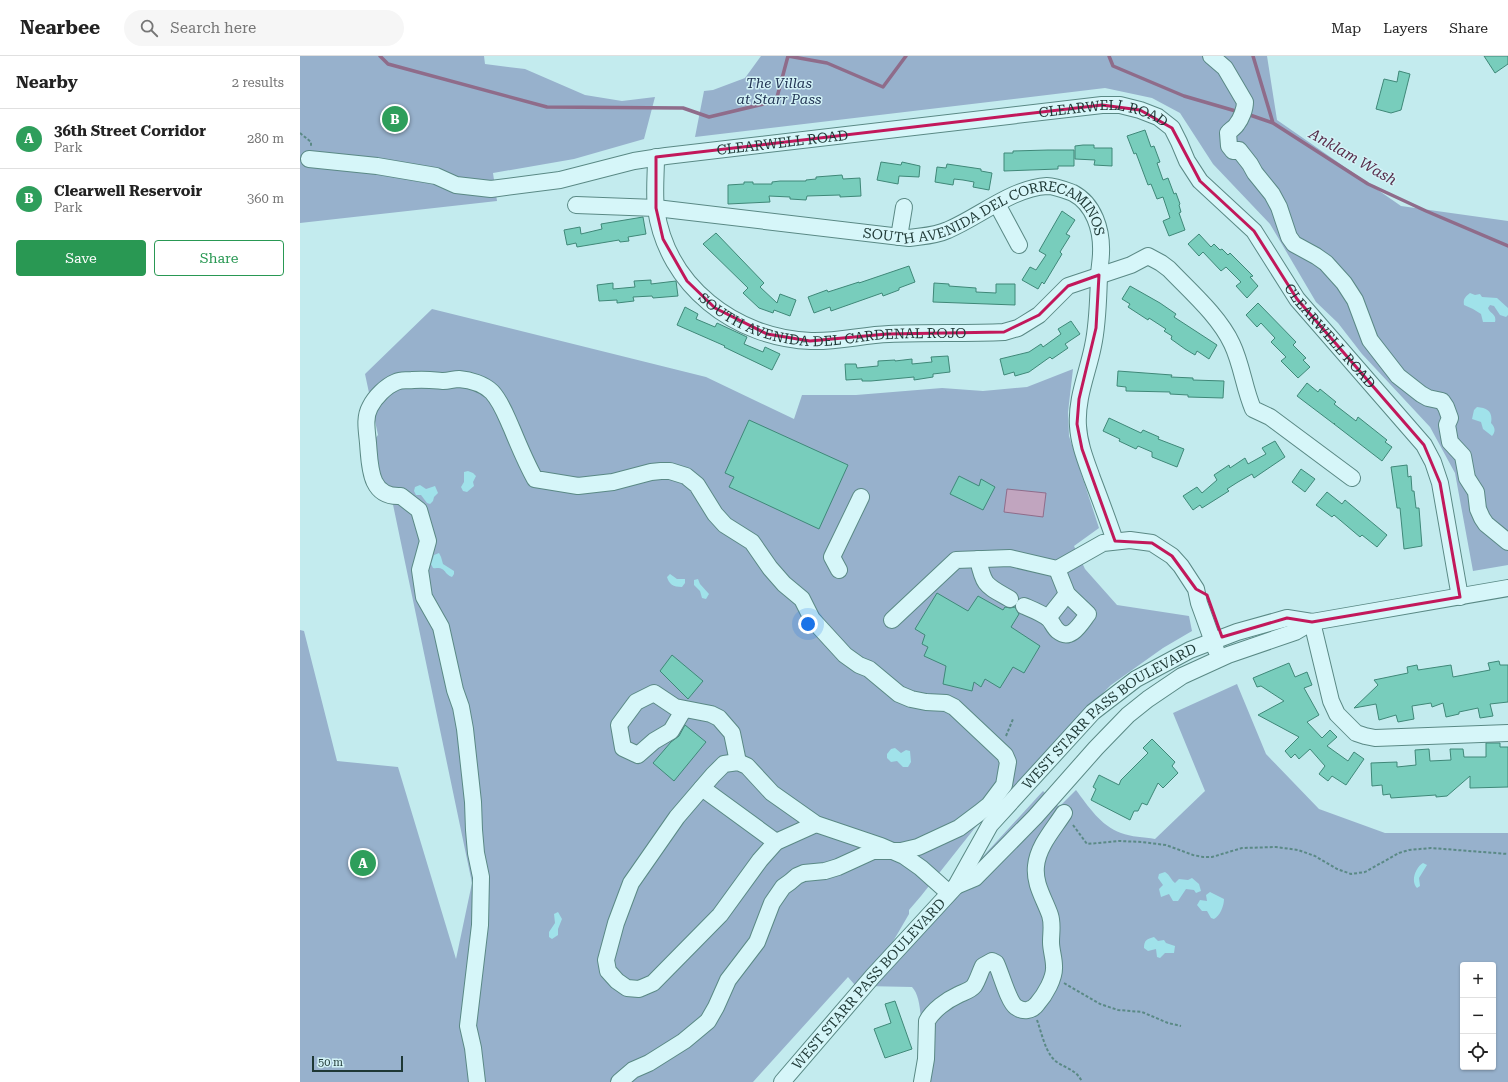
<!DOCTYPE html>
<meta charset="utf-8">
<style>
:root{--surface:#fff;--page:#f6f6f6;--text:#222;--muted:#767676;--line:#e0e0e0;--accent:#299853}
body{margin:0;font-family:"Roboto Serif",serif;background:var(--page);color:var(--text)}
.controls{position:absolute;right:12px;bottom:12px;display:grid;overflow:hidden;border-radius:4px;box-shadow:0 1px 3px #0004}
.controls button{width:36px;height:36px;display:grid;place-items:center;padding:0;border:0;border-bottom:1px solid var(--line);background:var(--surface);color:var(--text);font:20px sans-serif}
.scale{position:absolute;left:12px;bottom:10px;width:91px;box-sizing:border-box;padding-left:4px;border:2px solid #1e3835;border-top:0;font-size:11px;line-height:14px;white-space:nowrap;color:#1e3835;-webkit-text-stroke:3px #d2f2f6;paint-order:stroke}
.you{position:absolute;left:508px;top:568px;width:14px;height:14px;margin:-10px;border:3px solid #fff;border-radius:50%;background:#1a73e8;box-shadow:0 0 0 6px #1a73e833}
.badge{display:grid;place-items:center;width:26px;height:26px;border-radius:50%;background:var(--accent);color:#fff;font-size:13px;font-weight:700}
.pin{position:absolute;translate:-50% -50%;border:2px solid #fff;box-shadow:0 1px 4px #0006}
.list{margin:0;padding:0;list-style:none}
h2{display:flex;justify-content:space-between;align-items:center;height:52px;margin:0;padding:0 16px;font-size:17px}
h2 small{font-size:13px;font-weight:400;color:var(--muted)}
.list li{display:grid;grid-template-columns:26px 1fr auto;gap:12px;align-items:center;box-sizing:border-box;height:60px;padding:0 16px;border-top:1px solid var(--line)}
.list b{display:block;font-size:15px;white-space:nowrap}
.list p{margin:0;font-size:13px;white-space:nowrap;color:var(--muted)}
.list em{font-size:13px;font-style:normal;color:var(--muted)}
.actions{display:flex;gap:8px;padding:12px 16px}
.actions a{flex:1;padding:9px 0;border:1px solid var(--accent);border-radius:4px;text-align:center;font-size:14px;color:var(--accent)}
.actions .main{background:var(--accent);color:#fff}
.icon{flex:none;width:22px;height:22px;fill:none;stroke:currentColor;stroke-width:2;stroke-linecap:round;stroke-linejoin:round}
.map{position:relative;flex:none;width:1208px;height:1026px;overflow:hidden}
header{display:flex;align-items:center;gap:24px;box-sizing:border-box;height:56px;padding:0 20px;background:var(--surface);border-bottom:1px solid var(--line)}
header strong{font-size:19px}
nav{display:flex;gap:22px;margin-inline-start:auto;font-size:14px}
.search{width:280px;height:36px;background:var(--page);display:flex;align-items:center;gap:10px;box-sizing:border-box;padding:0 14px;border-radius:22px;color:var(--muted);font-size:15px}
main{display:flex}
aside{flex:1;background:var(--surface)}
.map>svg:first-child{display:block}
.green{fill:#97b1cc;fill-rule:evenodd}
.sand{fill:#a0e2ea}
.water{fill:#c1a5bf;stroke:#8f6c8a}
.lines{fill:none;stroke-linecap:round;stroke-linejoin:round}
.stream{stroke:#8f6c8a;stroke-width:3.5}
.building{fill:#78cdbc;stroke:#3f8878}
.minor-casing{stroke:#5a8985;stroke-width:18}
.path{stroke:#5a8985;stroke-width:2;stroke-dasharray:3 2;stroke-linecap:butt}
.minor{stroke:#d6f6f9;stroke-width:16}
.marked{fill:none;stroke:#c2185b;stroke-width:3;stroke-linejoin:round}
.labels{text-anchor:middle;stroke-width:3;stroke-linejoin:round;paint-order:stroke}
.park-label{font-size:14px;font-style:italic;fill:#243655;stroke:#d2f2f6}
.street-label{font-size:14px;fill:#1e3835;stroke:#d2f2f6}
.water-label{font-size:15px;font-style:italic;fill:#582d4a;stroke:#d2f2f6}
</style>
<header>
<strong>Nearbee</strong>
<div class="search"><svg class="icon" aria-label="search" viewBox="0 0 24 24"><circle cx="10" cy="10" r="6"/><path d="M15 15l6 6"/></svg>Search here</div>
<nav><a>Map</a><a>Layers</a><a>Share</a></nav>
</header>
<main>
<aside>
<h2>Nearby<small>2 results</small></h2>
<ul class="list">
<li><span class="badge" style="background:#2e9e5b">A</span><div><b>36th Street Corridor</b><p>Park</p></div><em>280 m</em></li>
<li><span class="badge" style="background:#2e9e5b">B</span><div><b>Clearwell Reservoir</b><p>Park</p></div><em>360 m</em></li>
</ul>
<div class="actions"><a class="main">Save</a><a>Share</a></div>
</aside>
<div class="map">
<svg width="1208" height="1026" viewBox="0 0 1208 1026">
<rect width="100%" height="100%" fill="#c3ebee"/>
<!-- green -->
<path class="green" d="M0,0h184l1,8 40,5 60,26 37,6 33,-4 -11,42 -70,20 -81,14 4,28 -197,22z
M461,0h506l10,64 124,86 107,15v344l-35,6 -18,-98 -25,-46 -68,-73 -24,-31 -22,-21 -46,-78 -57,-60 -33,-51 -28,-15 -47,-10 -410,49 9,-46 9,-1 32,-12z
M132,253l274,68 88,42 8,-24h54l86,-7 41,3 44,-4 46,-18 -5,43 1,24 30,92 -25,18 11,23 32,36 72,11 3,15 -29,17 -52,37 -39,39 -98,105 -53,67 -12,14v4l-36,62 170,-185 16,16 17,-17c12,16 25,36 45,43 10,4 23,4 34,6l50,-48 -32,-78 64,-29 29,70 53,55 66,24h123v249h-590c1,-22 9,-80 -6,-95l-48,-1 -4,5 -12,-14 -95,105h-453v-452l4,1 33,130 61,6 58,192 16,-76 -81,-388 -12,-7 -5,-48 4,-5 -13,-61zM1163,909h30v102h-30z"/>
<!-- sand -->
<path class="sand" d="M1170,237l5,2 5,-1 2,3 15,1 11,10v7l-2,2 -6,-2 -6,-9 -4,-1 -2,3c2,6 9,6 7,14h-12l-2,-8 -8,-5 -9,-4c-1,-6 1,-8 6,-12z
M1177,351c11,1 16,5 14,16 4,4 5,8 1,13l-9,-7 -2,-7 -9,-3 2,-9z
M168,415l5,2 3,3 -3,6 1,4 -7,6 -4,-1 -2,-4 3,-5v-10z
M120,429l6,4 9,-3 3,7 -4,4 -1,4 -3,3 -3,-1 -6,-8h-5l-2,-4 1,-4z
M139,497l2,4 2,7 11,7v3l-2,3c-7,-3 -6,-6 -10,-8 -3,-2 -6,0 -9,-1l-2,-4 3,-9z
M370,518l7,5h8v4l-3,4c-9,0 -13,-3 -15,-10z
M398,523l2,5 9,10 -3,5 -4,-1 -2,-7 -6,-6v-5z
M595,692l6,5 5,-3 4,1 1,11 -3,5h-5l-6,-6 -6,1 -4,-4v-4l4,-5z
M1123,807l4,2 -8,13 1,8 -3,2c-7,-7 -1,-21 6,-25z
M865,816c5,3 6,8 10,11l4,-4 9,1 4,-2 7,6 2,7 -5,2 -2,-3 -8,-1 -8,12h-5l-4,-7 -8,3 -2,-8 4,-4 -5,-7 1,-4z
M910,836l14,7c0,7 -4,17 -10,20l-3,-1 -4,-7h-5l-5,-6 3,-5 7,1 -1,-6z
M258,856l4,7 -4,10v6l-6,4 -3,-2v-5l6,-9 -1,-9z
M854,881l4,4 6,-1 2,3 9,3 -1,7h-9l-5,5 -3,-1 -1,-8 -8,2 -4,-3c0,-8 3,-9 10,-11z"/>
<!-- water -->
<path class="water" d="M707,433l39,4 -3,24 -39,-5z"/>
<g class="lines">
<!-- stream -->
<path class="stream" d="M80,0l8,8 159,43 136,1 26,9 67,-16 12,-45 39,7 56,24 23,-31
M809,0l4,10 71,30 55,16
M953,0l20,67 95,61 58,27 82,35
M947,58l26,9"/>
</g>
<!-- building -->
<path class="building" d="M1184,0h24v8l-13,9z
M1099,15l11,3 -9,36 -10,3 -15,-4 8,-30 13,3z
M845,74l6,17 3,-1 6,16 -3,1 6,17 5,-2 6,16 2,-1 4,11 -1,1 2,7 -2,1 6,17 -16,6 -6,-15 7,-3 -7,-21 -6,2 -6,-15 -3,1 -12,-32 -2,1 -7,-18z
M783,89h11v3h18v18l-18,-1 1,-5 -20,-1v-13z
M748,94h26v16h-16v3l-54,2v-18h9v-2z
M581,106l20,3 1,-3 18,4 -1,11 -20,-1 -1,8 -21,-4z
M647,108l34,5v2l11,2 -3,17 -16,-3 1,-5 -11,-2 -9,-1 -1,6 -18,-3 2,-15 9,1z
M542,119l1,4 17,-1 1,18 -21,1v-2l-33,1 -1,4 -16,-1v-2l-21,-1 1,6 -42,2v-19l16,-1v-2h9v2h19v-2l8,-1h26v-1l10,-1v-2z
M762,155l13,9 -9,14 4,2 -10,16 2,2 -18,30 -2,-2 -4,7 -16,-9 8,-13 6,3 10,-15 -7,-4z
M343,161l3,17 -18,3 1,4 -9,1 -1,-2 -42,7 -1,-4 -9,2 -3,-15 16,-3 1,7 21,-5 -1,-5z
M416,177l48,50 -4,4 17,16 3,-9 16,6 -6,16 -16,-6 -1,3 -14,-5 -16,-15 5,-5 -45,-44z
M899,178l12,13 3,-3 6,6 2,-1 6,6 2,-2 23,23 -3,1 8,9 -11,12 -11,-12 5,-4 -15,-15 -5,4 -18,-19 -4,4 -11,-12z
M609,210l6,16 -16,6v2l-16,6 -1,-3 -51,18 -1,-4 -16,6 -6,-16 19,-7 1,2 31,-10v1z
M351,224v4l25,-3 2,15 -25,2 -1,-2 -19,1 1,4 -17,2v-3l-18,1 -2,-16 16,-2v6l22,-2 -1,-6z
M634,227l15,1v2l27,2v4l20,1v-9h19v21l-82,-3z
M830,230l30,17 16,11 -2,3 43,28 -8,14 -12,-8 -2,4 -10,-6 -14,-10 1,-3 -8,-5 2,-2 -17,-11 -1,2 -20,-13 2,-3 -8,-5z
M958,247l38,39 -3,3 13,13 -3,2 7,7 -12,11 -17,-17 5,-4 -15,-15 4,-4 -14,-15 -4,4 -11,-12z
M385,251l13,7 -2,5 19,8 2,-4 30,14 -3,7 19,8 2,-5 15,7 -8,16 -48,-23 1,-1 -48,-21z
M771,265l9,13 -15,10 3,4 -16,11 -2,-2 -21,15 -14,4 -1,-4 -10,3 -4,-16 29,-7 12,-8 2,3 18,-13 -3,-5z
M648,300l2,16 -17,2v3l-19,3v-3l-43,4h-9v-2l-16,1 -1,-16h11l1,4 21,-2v-5l17,-1v1l17,-2v5l20,-2 -1,-5z
M818,315l54,4 -1,2 22,1v2l31,1 -1,17 -35,-1v-2l-18,-1v-2l-44,-1v-4l-9,-1z
M1007,327l11,9 2,-3 16,13 -2,2 22,17 2,-4 29,23 -2,2 7,5 -10,14 -48,-37 1,-1 -1,1 -37,-28z
M809,362l32,15 2,-3 16,7 -1,2 26,10 -7,18 -25,-10v-5l-14,-6 -2,3 -17,-8 1,-2 -17,-8z
M449,364l99,45 -29,64 -90,-42 5,-10 -9,-4z
M975,385l10,16 -31,21 -2,-4 -14,8 -11,7 2,2 -27,17 -2,-3 -7,5 -10,-14 14,-9 5,6 15,-13 -3,-5 15,-10 1,3 15,-10 3,6 18,-10 -4,-6z
M1107,409l1,12 3,-1 1,15h2l2,17h3l3,38 -18,3 -4,-41h-3l-6,-41z
M1001,413l14,10 -10,13 -13,-10z
M659,420l20,10 2,-7 14,8 -12,23 -33,-16z
M1027,436l15,12 3,-4 42,35 -10,12 -15,-12 -2,2 -26,-22 -2,2 -16,-12z
M637,537l31,18 10,-15 25,14 2,-3 5,1 5,-1 4,7 -8,13 29,19 -16,27 -11,-6 -13,21 -15,-9 -4,8 -7,-5 -2,9 -29,-7 3,-18 -22,-10 4,-9 -6,-3 3,-9 -10,-6z
M372,599l31,26 -15,18 -28,-28z
M1199,605l1,4h8v37l-18,2 3,12 -13,2 -2,-10 -19,4v2l-13,3 -3,-14 -11,4 -1,-4 -19,3 2,13 -16,3 -2,-7 -17,5 -3,-16 -22,4 24,-23 -4,-5 34,-7 -1,-6 10,-2 1,5 33,-5 2,12 37,-7 -2,-7z
M989,607l6,14 12,-5 5,13 -8,3 15,27 -12,7 15,16 8,-8 7,7 -10,9 21,15 6,-9 10,7 -18,26 -14,-9 -4,5 -9,-7 6,-8 -15,-17 -11,10 -4,-5 -4,4 -6,-7 14,-14 -41,-22 26,-14 -23,-15 -4,1 -4,-9z
M385,669l21,17 -32,39 -21,-18 18,-21 8,-6z
M852,683l23,23 -3,4 6,7 -15,15 -5,-5 -11,22 -5,-2 -4,8h-4l-4,9 -39,-20 5,-11 -3,-2 6,-12 20,10 2,-5 27,-27 -5,-5z
M1186,687h14v4h8v40l-38,1v-12l-23,20 -11,1v-2l-45,3 -1,-4 -7,1 -1,-10 -10,1 -1,-23 26,-1v5l19,-2 -1,-15 14,-1 1,12 21,-1 -1,-11h13l1,8h22z
M595,945l17,48 -27,9 -11,-29 17,-6 -6,-19z"/>
<g class="lines">
<!-- minor casing -->
<g class="minor-casing">
<g id="minor">
<path d="M911,0l14,12 20,34c0,7 -4,17 -8,22 -2,4 -7,6 -9,9l1,13 4,5 6,-1 11,14 5,9 17,21 7,13 10,30 5,7 22,12 10,7 18,20 11,17 15,40 28,36 23,18 7,4 14,3 4,6 4,11 -3,7 3,17 13,14 4,22 9,14 2,17 4,9 4,6 22,18"/>
<path id="s1" d="M356,101c0,17 -2,35 0,52 11,77 79,129 155,132 26,1 52,-6 78,-7 38,-2 76,0 115,-2l14,-4 21,-13 29,-29 63,-21 17,-9 13,7 8,6c21,22 50,47 63,75 10,21 12,44 21,65l17,8 82,61"/>
<path id="s2" d="M9,103l68,7 59,10 20,9 35,4 69,-9 74,-19 32,-5 436,-51h18l20,5 18,7 14,11 7,14 8,19 13,20 54,50 43,68 127,146 9,17 7,21 20,114"/>
<path d="M697,148l22,41"/>
<path id="s3" d="M276,149l80,3 253,30c13,-2 26,-2 39,-8 31,-13 64,-42 99,-44 8,0 18,4 26,7 21,11 29,37 28,60 0,8 -2,16 -2,24 -1,23 -1,46 -6,69 -5,26 -17,52 -15,80 1,18 8,35 14,52 8,21 16,42 23,63"/>
<path d="M599,181l5,-30"/>
<path d="M678,503c6,28 8,26 32,40"/>
<path d="M539,514l-7,-13 29,-60"/>
<path d="M724,550c7,3 18,7 25,13 3,3 5,9 9,12 13,11 23,-8 30,-17l-21,-20 -10,-25"/>
<path d="M748,562l19,-24"/>
<path d="M592,564l64,-60 54,-2 47,11 46,-26 27,-3 22,3 20,13 9,10 15,23 3,14 17,47"/>
<path d="M1012,566l19,79 6,13 19,19 9,3 10,2 133,-5"/>
<path d="M384,653l-13,22 -17,10 -16,14 -15,-7 -4,-23 17,-23 18,-9 21,14 36,7 8,4 13,15 6,29"/>
<path d="M402,732l74,54"/>
<path d="M516,768l-40,18 -16,18 -40,55 -67,68 -14,6 -12,-1 -10,-7 -9,-10 -2,-11 10,-37 15,-40 46,-66 36,-42 11,-11 14,-2 9,4 25,27 44,31 65,22 23,10 17,12 28,25"/>
<path d="M656,830l19,-8 60,-61 61,-69 32,-33 20,-16 34,-23 46,-21 67,-23 17,-10"/>
<path d="M177,1026l-4,-34 -5,-22 12,-101 1,-48 -5,-24 -2,-23 -1,-28 -8,-73 -4,-22 -6,-17 -14,-63 -17,-30 -4,-27 8,-29 -9,-31 -18,-14c-32,2 -31,-30 -33,-53 -1,-12 -4,-25 2,-36 5,-10 16,-21 26,-25 6,-3 11,-1 17,-2 12,-1 19,0 30,1 6,0 11,-2 16,-2 11,1 25,5 33,13 10,11 14,24 20,37 7,17 14,34 23,50l43,7 35,-4 38,-10 10,-1h9l16,5 11,9 18,29 10,11 27,17 18,26 14,16 18,15 10,20 33,36 14,10 10,4 30,25 12,5 15,3 20,1 8,4 51,48 3,7 -4,23 -15,20 -10,8 -20,15 -41,19 -17,4h-28l-35,16 -13,4 -21,2 -7,3 -7,6 -7,5 -11,16 -15,39 -29,38 -12,27 -8,14 -24,20 -35,22 -16,7 -14,12"/>
<path id="s4" d="M482,1026l91,-106 83,-90 34,-61 103,-113 43,-33 54,-29 47,-18 50,-14 25,4 196,-34"/>
<path d="M622,1026l4,-23 1,-38c6,-11 20,-21 31,-26 5,-3 12,-4 16,-9 4,-6 6,-14 9,-20l9,-5 4,2c5,10 12,38 20,44 7,5 16,4 21,-3 8,-9 18,-26 17,-38 0,-8 -3,-16 -3,-24 0,-10 2,-18 -1,-27 -6,-17 -16,-31 -14,-49 2,-20 17,-36 28,-53"/>
</g>
</g>
<!-- path -->
<path class="path" d="M0,77l11,9v4
M706,680l7,-17
M773,769l14,19 32,-3 23,1 24,3 27,10 10,2h9l30,-9 34,-1 22,3 17,6 22,13 14,5 14,-2 34,-19 10,-3 22,-2 77,6
M764,927l36,21 18,6 24,2 26,11 13,3
M737,964c4,11 7,26 14,36 8,12 25,11 31,26"/>
<!-- minor -->
<use href="#minor" class="minor"/>
</g>
<!-- marked area -->
<path class="marked" d="M802,49l38,5 32,18 28,53 54,50 43,68 127,146 16,38 20,114 -148,25 -25,-4 -65,19 -15,-42 -11,-6 -24,-33 -20,-13 -37,-2 -33,-92 -5,-25 2,-25 17,-71 3,-53 -31,11 -29,29 -35,17 -117,2 -77,7 -43,-7 -52,-26 -28,-27 -24,-42 -7,-31v-51z"/>
<g class="labels">
<!-- park labels -->
<g class="park-label">
<text x="479" y="32">The Villas<tspan x="479" dy="16">at Starr Pass</tspan></text>
</g>
<!-- street labels -->
<g class="street-label">
<text dy="5" stroke="none"><textPath href="#s2" startOffset="805">CLEARWELL ROAD</textPath></text>
<text dy="5" stroke="none"><textPath href="#s2" startOffset="481">CLEARWELL ROAD</textPath></text>
<text dy="5" stroke="none"><textPath href="#s3" startOffset="426">SOUTH AVENIDA DEL CORRECAMINOS</textPath></text>
<text dy="5" stroke="none"><textPath href="#s1" startOffset="290">SOUTH AVENIDA DEL CARDENAL ROJO</textPath></text>
<text dy="5" stroke="none"><textPath href="#s2" startOffset="1142">CLEARWELL ROAD</textPath></text>
<text dy="5" stroke="none"><textPath href="#s4" startOffset="495">WEST STARR PASS BOULEVARD</textPath></text>
<text dy="5" stroke="none"><textPath href="#s4" startOffset="131">WEST STARR PASS BOULEVARD</textPath></text>
</g>
<!-- water labels -->
<g class="water-label">
<text transform="translate(1053 101) rotate(30)" y="5">Anklam Wash</text>
</g>
</g>
</svg>
<div class="controls">
<button>+</button>
<button>−</button>
<button><svg class="icon" aria-label="locate" viewBox="0 0 24 24"><circle cx="12" cy="12" r="6"/><path d="M12 2v4M12 18v4M2 12h4M18 12h4"/></svg></button>
</div>
<div class="scale">50 m</div>
<div class="you"></div>
<div class="pin badge" style="left:63px;top:807px;background:#2e9e5b">A</div>
<div class="pin badge" style="left:95px;top:63px;background:#2e9e5b">B</div>
</div>
</main>
